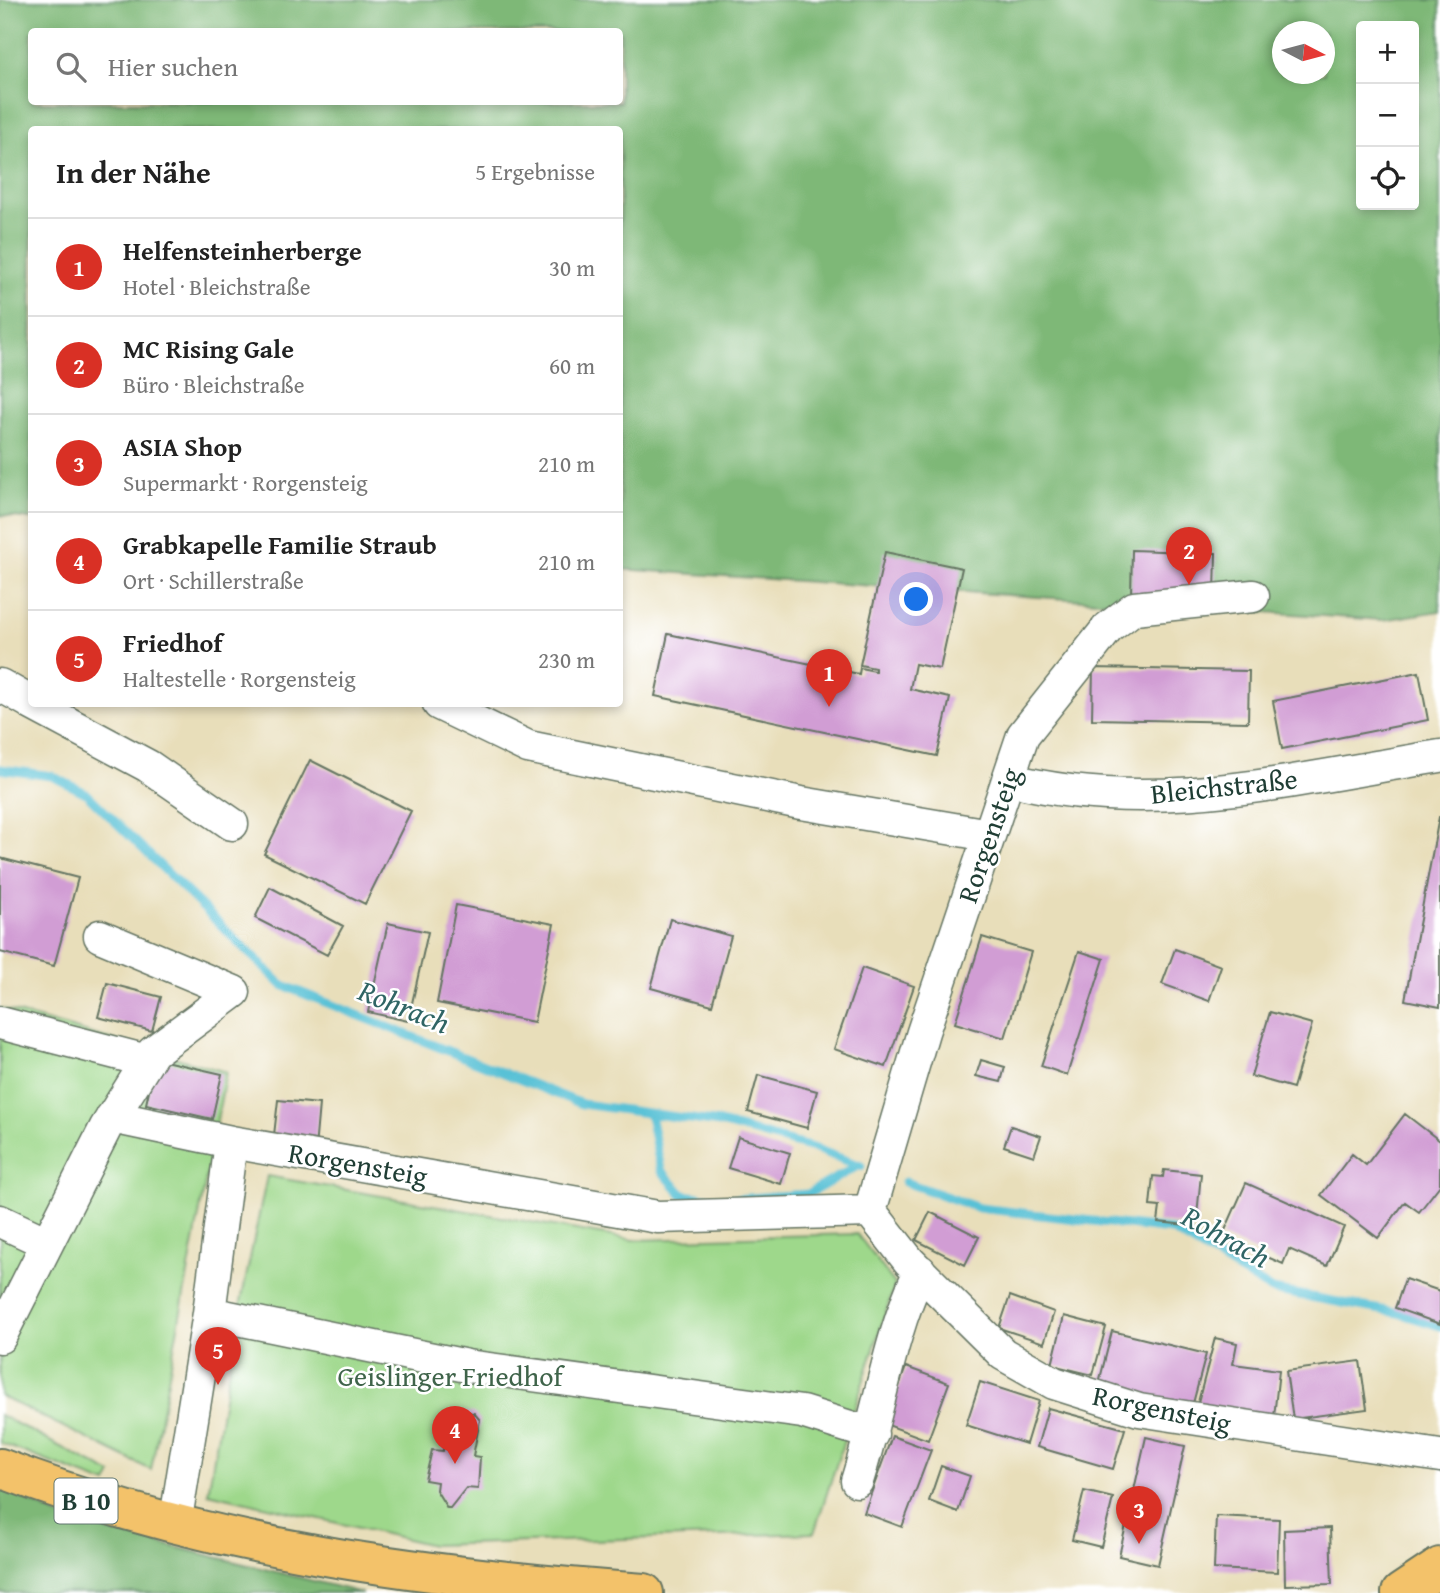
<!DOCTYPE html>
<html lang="de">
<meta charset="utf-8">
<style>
:root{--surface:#fff;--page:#f2f2f2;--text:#222;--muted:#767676;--line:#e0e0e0;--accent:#d93025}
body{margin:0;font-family:"Gentium Book Plus",serif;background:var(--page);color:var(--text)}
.controls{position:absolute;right:21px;top:21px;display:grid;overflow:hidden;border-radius:7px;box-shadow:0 4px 10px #0003}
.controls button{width:63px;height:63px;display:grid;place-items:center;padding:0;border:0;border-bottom:2px solid var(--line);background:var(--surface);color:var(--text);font:35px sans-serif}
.compass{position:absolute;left:1272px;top:21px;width:63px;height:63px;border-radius:50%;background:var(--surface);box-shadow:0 4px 10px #0003;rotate:96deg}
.you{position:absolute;left:917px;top:600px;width:24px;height:24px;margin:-18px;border:5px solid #fff;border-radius:50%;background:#1a73e8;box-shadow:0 0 0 10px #1a73e833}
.badge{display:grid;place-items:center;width:46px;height:46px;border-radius:50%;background:var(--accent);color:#fff;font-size:23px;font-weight:700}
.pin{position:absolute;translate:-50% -58px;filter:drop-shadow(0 2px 4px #0008)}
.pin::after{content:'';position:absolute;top:37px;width:24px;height:21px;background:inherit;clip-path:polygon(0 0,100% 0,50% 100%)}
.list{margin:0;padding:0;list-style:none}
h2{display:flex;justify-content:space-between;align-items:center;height:91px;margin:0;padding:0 28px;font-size:30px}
h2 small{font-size:23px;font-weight:400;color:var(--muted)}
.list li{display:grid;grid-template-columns:46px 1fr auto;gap:21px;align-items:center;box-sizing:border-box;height:98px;padding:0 28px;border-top:2px solid var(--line)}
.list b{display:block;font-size:26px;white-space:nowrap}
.list p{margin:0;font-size:23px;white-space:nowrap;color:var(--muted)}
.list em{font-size:23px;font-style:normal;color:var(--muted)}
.icon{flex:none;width:38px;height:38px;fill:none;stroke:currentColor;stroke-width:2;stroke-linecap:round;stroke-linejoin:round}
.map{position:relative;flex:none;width:1440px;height:1593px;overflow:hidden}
.search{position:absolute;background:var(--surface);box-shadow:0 4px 10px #0003;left:28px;top:28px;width:595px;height:77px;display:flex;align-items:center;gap:18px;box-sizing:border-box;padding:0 24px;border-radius:7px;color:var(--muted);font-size:26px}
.panel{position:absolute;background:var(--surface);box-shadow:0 4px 10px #0003;left:28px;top:126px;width:595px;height:581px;border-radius:7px}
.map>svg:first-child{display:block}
.green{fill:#9ed88b;stroke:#5e8a60;stroke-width:2}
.forest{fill:#7eb877;stroke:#4e7a56;stroke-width:2;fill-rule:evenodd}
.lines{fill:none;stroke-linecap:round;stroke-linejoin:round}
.stream{stroke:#59c1d6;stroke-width:9}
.building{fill:#d19dd4}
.minor-casing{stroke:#657563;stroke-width:35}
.major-casing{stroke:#657563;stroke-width:42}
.minor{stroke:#fff;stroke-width:32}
.major{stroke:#f3c26a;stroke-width:38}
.labels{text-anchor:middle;stroke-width:5;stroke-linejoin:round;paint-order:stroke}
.shield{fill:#fff;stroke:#627771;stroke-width:2}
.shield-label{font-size:26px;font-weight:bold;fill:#1f3d34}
.street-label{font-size:28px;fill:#1f3d34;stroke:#fff}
.park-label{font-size:28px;fill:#3f644a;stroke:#fff}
.water-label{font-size:30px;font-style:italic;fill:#306565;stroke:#fff}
</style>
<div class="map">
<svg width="1440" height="1593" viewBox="0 0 1440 1593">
<rect width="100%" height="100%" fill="#fff"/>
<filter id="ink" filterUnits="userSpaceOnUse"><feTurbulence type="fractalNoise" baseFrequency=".0143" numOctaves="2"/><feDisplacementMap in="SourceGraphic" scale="14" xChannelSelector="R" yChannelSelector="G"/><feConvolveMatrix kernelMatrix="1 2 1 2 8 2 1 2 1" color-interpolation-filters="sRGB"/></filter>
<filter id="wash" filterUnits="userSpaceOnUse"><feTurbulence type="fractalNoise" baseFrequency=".00686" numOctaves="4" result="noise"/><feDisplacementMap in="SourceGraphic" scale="28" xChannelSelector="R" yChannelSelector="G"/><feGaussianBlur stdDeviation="1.57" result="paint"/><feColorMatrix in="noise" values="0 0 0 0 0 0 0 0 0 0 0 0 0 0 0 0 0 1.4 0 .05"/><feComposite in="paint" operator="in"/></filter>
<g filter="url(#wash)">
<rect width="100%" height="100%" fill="#e8deba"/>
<!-- green -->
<path class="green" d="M0,1008l226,64 -75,398 -151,-74z
M267,1176l367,64 223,-6 38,50 -81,249 -382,12 -224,-52 29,-172z
M0,1415l112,59 -5,10 -107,-41z"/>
<!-- forest -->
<path class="forest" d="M0,0h1440v611l-57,9 -763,-51v-439h-588l-1,389 -31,-4zM1361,26h53v179h-53zM32,32h588v70h-588zM1282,32h42v42h-42z
M0,1487l69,34 293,72h-362z"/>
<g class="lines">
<!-- stream -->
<path class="stream" d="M0,769l52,7 34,17 196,192 300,119 138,19 93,25 48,18
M650,1115l11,55 22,25 38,5 87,-6 51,-29
M905,1182l74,26 192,22 101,60 126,23 42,13"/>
</g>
<g id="blocks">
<!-- building -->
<path class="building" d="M1132,550l84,3 -1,42 -84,-2z
M885,552l77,16 -22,101 -25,-5 -5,25 40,9 -13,58 -282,-60 13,-62 191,40 1,-6 15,3v-3l-15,-3z
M1093,668l156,3 -1,51 -156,-3z
M1419,672l9,48 -146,29 -9,-48z
M310,760l101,51 -46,93 -101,-50z
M1439,817h1v190l-35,-7z
M0,858l78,20 -24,88 -54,-14z
M270,887l73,39 -16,29 -72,-37z
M456,905l98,19 -20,98 -97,-19z
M670,919l61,17 -19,69 -61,-17z
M388,923l40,9 -20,89 -40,-9z
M982,937l49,15 -26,86 -50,-15z
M1175,949l46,17 -12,35 -47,-17z
M1079,951l25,8 -37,116 -26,-9z
M862,968l52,18 -28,81 -52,-18z
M107,983l54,14 -9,34 -54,-14z
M1270,1012l42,12 -19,64 -42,-12z
M156,1059l66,15 -10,45 -66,-15z
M981,1060l24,7 -4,15 -25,-6z
M758,1075l59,16 -10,37 -59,-16z
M278,1100l41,4 -4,45 -42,-5z
M1405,1114l35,27v44l-21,27 -14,-10 -27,36 -57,-43 31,-41 14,11z
M1011,1126l30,10 -7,20 -30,-10z
M738,1137l52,16 -9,31 -53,-16z
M1164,1170l37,4 -5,52 -38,-4 2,-15 -10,-1 3,-30 10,1z
M1246,1183l98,44 -17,39 -38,-17 -6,15 -61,-27z
M930,1212l49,25 -14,28 -49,-25z
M1405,1279l35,12v33l-45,-16z
M1010,1296l44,16 -10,31 -45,-15z
M1064,1316l42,11 -13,48 -41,-10z
M1112,1331l94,23 -15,57 -93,-24z
M1215,1338l22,5 -4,21 46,6 -5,47 -77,-11z
M1360,1361l7,48 -74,10 -7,-48z
M906,1367l43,16 -21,57 -43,-16z
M980,1382l59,19 -13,43 -60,-19z
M1048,1408l77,21 -12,40 -76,-22z
M453,1411l21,2 6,7 -7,36 7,1 -2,32 -12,-1 -16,20h-3l-11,-18 1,-8 -12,-2 7,-30 11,1 4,-34z
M892,1436l39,14 -29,77 -38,-14z
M1146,1437l39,9 -27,119 -39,-9z
M941,1466l29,10 -12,36 -29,-11z
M1084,1491l29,7 -12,49 -29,-7z
M1216,1516l63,3 -2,53 -63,-3z
M1330,1528l2,56 -47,1 -1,-55z"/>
</g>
</g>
<g filter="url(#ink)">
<use href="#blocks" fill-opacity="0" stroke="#657563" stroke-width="2"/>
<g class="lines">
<!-- minor casing -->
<g class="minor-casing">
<path id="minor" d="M0,685l32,18
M32,704l116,62 84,58
M439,704l89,43 273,56 188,32
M1008,779c142,38 290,0 432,-23
M0,1023l147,38
M112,1117l119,25
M870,1211l53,-179 100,-297 85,-107 26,-20 119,-12
M870,1211l39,50 94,93 51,29 85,27 301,46
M0,1221l47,22
M209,1313l258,53 335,46 70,22
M0,1337l106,-210 47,-75 81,-60 -134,-56
M857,1481c22,-69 32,-144 63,-210
M175,1525l34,-212 22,-171 427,75 212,-6"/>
</g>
<!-- major casing -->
<g class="major-casing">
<path id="major" d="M0,1468c209,80 423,109 644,125
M1401,1593l39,-26"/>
</g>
<!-- minor -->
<use href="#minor" class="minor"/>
<!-- major -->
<use href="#major" class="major"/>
</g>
</g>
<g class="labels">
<!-- shield labels -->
<rect class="shield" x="54.5" y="1478.5" width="63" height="45" rx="5"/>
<g class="shield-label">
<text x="86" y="1510">B 10</text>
</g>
<!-- street labels -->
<g class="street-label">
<text transform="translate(1224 786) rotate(-6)" y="10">Bleichstraße</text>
<text transform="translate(989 835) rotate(-71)" y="10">Rorgensteig</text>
<text transform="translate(358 1164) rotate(10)" y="10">Rorgensteig</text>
<text transform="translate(1162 1409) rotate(12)" y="10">Rorgensteig</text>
</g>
<!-- park labels -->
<g class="park-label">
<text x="450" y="1386">Geislinger Friedhof</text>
</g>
<!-- water labels -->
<g class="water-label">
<text transform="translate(404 1007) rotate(22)" y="10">Rohrach</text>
<text transform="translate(1226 1237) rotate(29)" y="10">Rohrach</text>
</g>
</g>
</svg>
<div class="controls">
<button>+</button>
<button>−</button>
<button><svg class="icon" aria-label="locate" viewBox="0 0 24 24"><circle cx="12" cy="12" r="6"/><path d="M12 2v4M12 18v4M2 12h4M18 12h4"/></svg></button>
</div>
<svg class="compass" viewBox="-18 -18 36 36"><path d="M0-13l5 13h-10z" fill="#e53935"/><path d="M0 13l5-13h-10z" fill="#767676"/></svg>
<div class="you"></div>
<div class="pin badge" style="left:829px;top:707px">1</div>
<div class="pin badge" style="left:1189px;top:585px">2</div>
<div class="pin badge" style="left:1139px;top:1544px">3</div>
<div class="pin badge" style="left:455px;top:1464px">4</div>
<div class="pin badge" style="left:218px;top:1385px">5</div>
<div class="search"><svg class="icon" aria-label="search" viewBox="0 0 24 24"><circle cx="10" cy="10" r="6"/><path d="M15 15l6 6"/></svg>Hier suchen</div>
<section class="panel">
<h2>In der Nähe<small>5 Ergebnisse</small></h2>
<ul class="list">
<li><span class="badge">1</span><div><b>Helfensteinherberge</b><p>Hotel · Bleichstraße</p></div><em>30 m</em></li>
<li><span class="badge">2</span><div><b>MC Rising Gale</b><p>Büro · Bleichstraße</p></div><em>60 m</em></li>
<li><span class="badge">3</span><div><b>ASIA Shop</b><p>Supermarkt · Rorgensteig</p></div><em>210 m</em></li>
<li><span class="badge">4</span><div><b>Grabkapelle Familie Straub</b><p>Ort · Schillerstraße</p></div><em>210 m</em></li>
<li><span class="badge">5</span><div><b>Friedhof</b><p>Haltestelle · Rorgensteig</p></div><em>230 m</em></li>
</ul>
</section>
</div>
